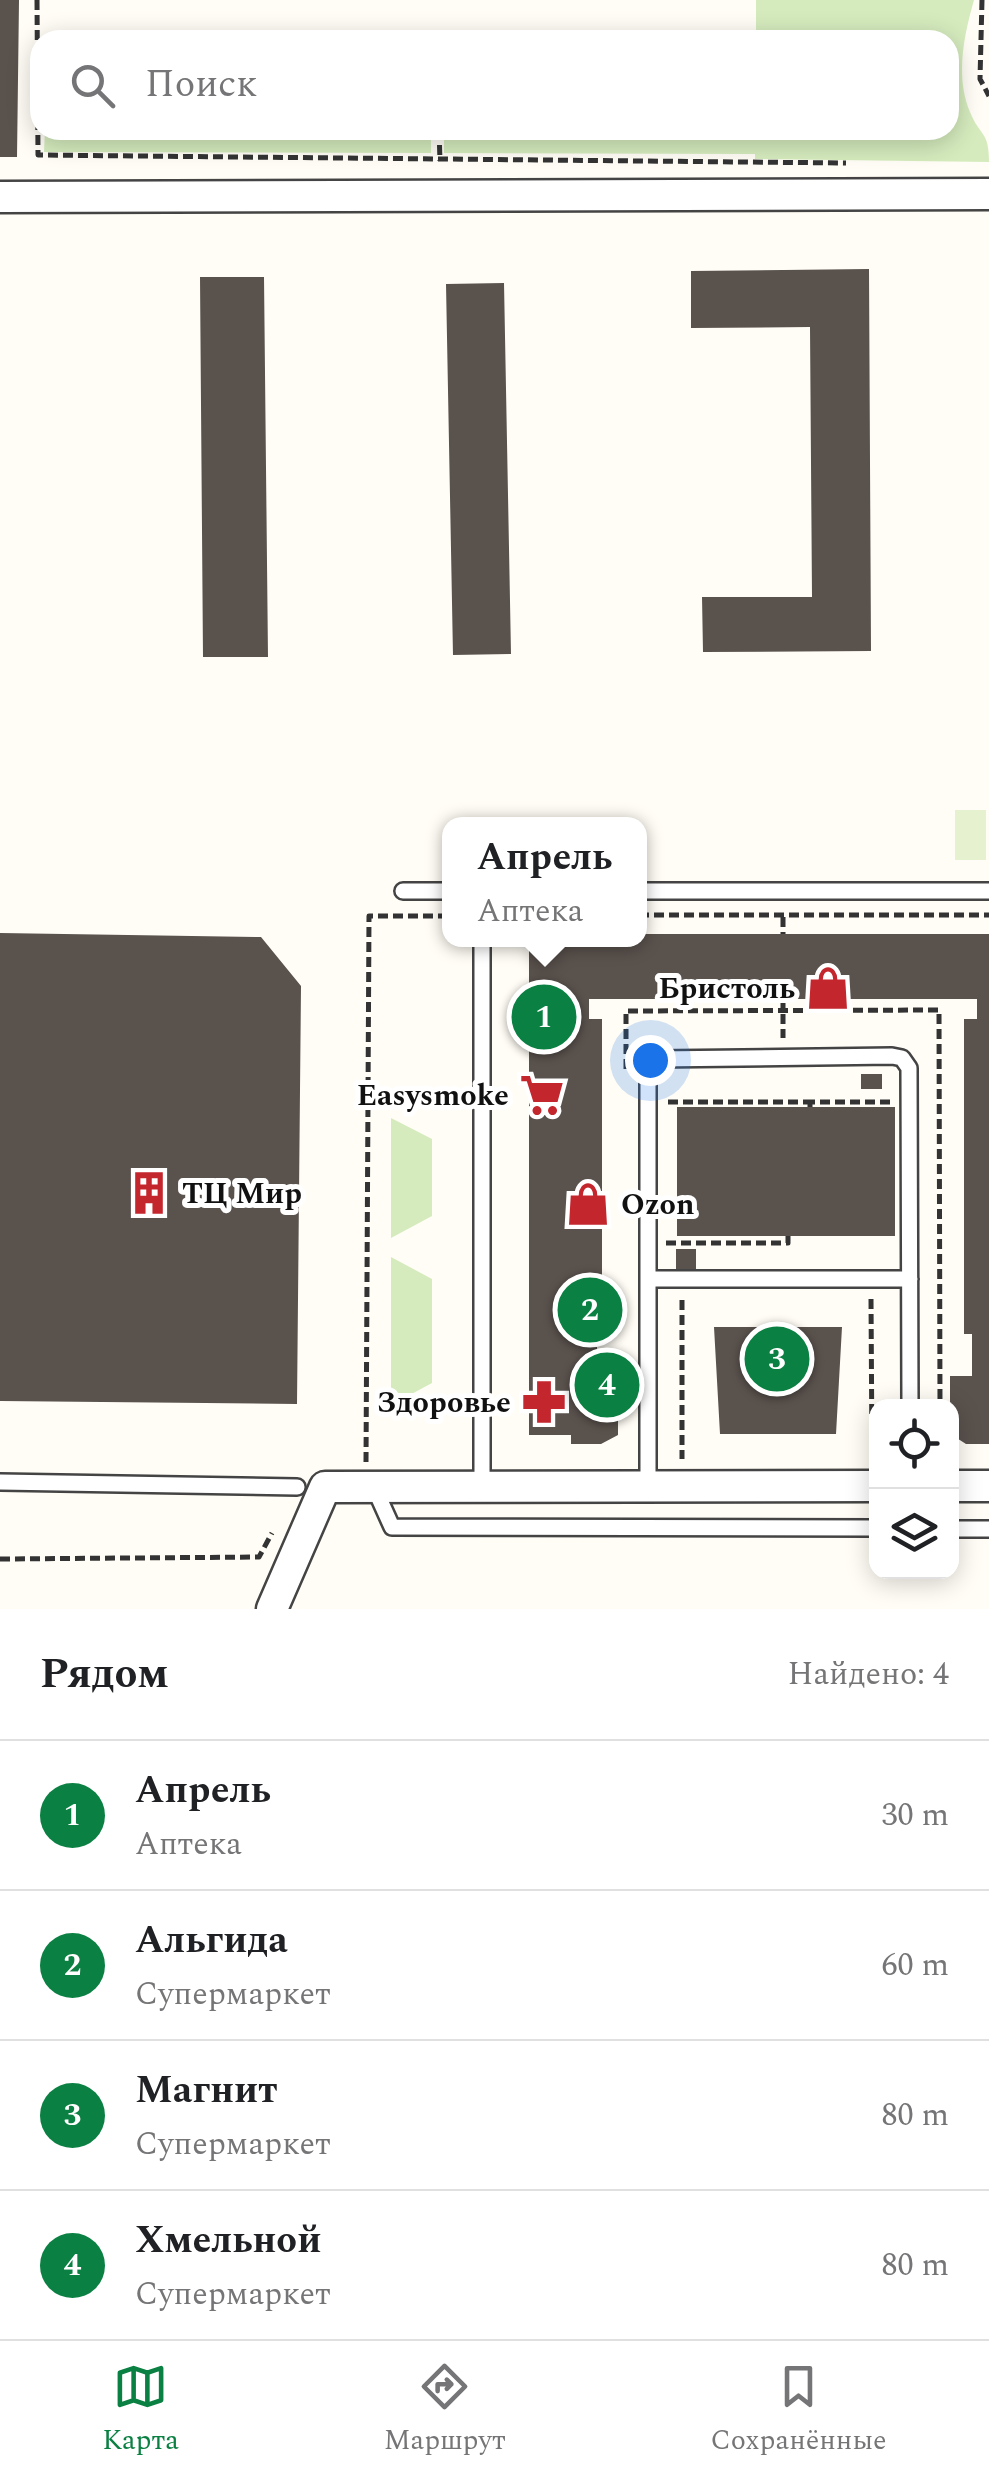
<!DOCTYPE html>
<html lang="ru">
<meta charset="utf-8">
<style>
:root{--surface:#fff;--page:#f6f6f6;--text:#202124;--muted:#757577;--line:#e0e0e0;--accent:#0b8043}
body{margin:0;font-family:Spectral,serif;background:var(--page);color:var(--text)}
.controls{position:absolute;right:30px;bottom:30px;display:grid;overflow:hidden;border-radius:20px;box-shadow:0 5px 25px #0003}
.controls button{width:90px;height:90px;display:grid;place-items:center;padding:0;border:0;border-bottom:2px solid var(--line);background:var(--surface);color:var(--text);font:50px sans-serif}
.you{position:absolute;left:650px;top:1060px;width:35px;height:35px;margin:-25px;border:8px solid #fff;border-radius:50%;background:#1a73e8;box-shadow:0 0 0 15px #1a73e833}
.badge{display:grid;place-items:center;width:65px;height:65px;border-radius:50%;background:var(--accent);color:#fff;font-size:32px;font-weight:700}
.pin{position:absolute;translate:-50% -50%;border:5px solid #fff;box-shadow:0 2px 10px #0006}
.popup{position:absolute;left:442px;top:817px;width:205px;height:130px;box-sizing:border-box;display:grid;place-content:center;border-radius:20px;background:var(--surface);filter:drop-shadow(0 2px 8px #0005);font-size:32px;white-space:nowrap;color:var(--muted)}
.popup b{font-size:38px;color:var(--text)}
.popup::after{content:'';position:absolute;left:50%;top:100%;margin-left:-20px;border:20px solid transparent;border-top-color:var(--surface)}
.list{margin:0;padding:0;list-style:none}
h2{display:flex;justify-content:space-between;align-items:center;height:130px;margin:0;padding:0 40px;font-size:42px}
h2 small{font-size:32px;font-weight:400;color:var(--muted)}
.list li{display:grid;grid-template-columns:65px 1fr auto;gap:30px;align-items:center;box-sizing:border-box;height:150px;padding:0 40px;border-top:2px solid var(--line)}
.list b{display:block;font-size:38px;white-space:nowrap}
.list p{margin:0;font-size:32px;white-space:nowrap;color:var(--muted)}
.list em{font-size:32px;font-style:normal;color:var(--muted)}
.icon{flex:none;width:55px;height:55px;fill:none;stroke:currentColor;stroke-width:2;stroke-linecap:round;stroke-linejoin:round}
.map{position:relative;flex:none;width:989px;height:1609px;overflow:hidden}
.search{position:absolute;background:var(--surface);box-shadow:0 5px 25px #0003;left:30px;right:30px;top:30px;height:110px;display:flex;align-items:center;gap:25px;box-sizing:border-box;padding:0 35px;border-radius:30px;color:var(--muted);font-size:38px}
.sheet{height:730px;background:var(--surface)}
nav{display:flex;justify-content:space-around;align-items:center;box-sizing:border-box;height:140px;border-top:2px solid var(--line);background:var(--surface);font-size:28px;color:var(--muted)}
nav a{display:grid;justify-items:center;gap:5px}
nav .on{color:var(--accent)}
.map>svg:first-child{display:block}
.green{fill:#d5ebbd}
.pitch{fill:#e6f2cf}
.building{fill:#5a524d}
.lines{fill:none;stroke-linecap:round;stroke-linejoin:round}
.lane-casing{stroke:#444;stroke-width:20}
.street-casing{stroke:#444;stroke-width:35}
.path{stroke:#333;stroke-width:5;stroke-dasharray:10 5;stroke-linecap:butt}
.lane{stroke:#fff;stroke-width:15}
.street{stroke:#fff;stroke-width:30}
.labels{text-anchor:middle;stroke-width:10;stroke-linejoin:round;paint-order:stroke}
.poi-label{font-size:30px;font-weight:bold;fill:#111;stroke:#fff;text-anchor:end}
</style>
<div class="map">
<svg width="989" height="1609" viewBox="0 0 989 1609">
<rect width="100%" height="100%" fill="#fffdf5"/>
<!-- green -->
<path class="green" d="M756,0h218c-10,35 -19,77 -4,112 10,25 19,18 19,50l-234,-3v-5l-311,-1v-23h505v-90h-193z
M45,130h386v23l-387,-1z
M391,1118l41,21v77l-41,22z
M391,1257l41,22v104l-41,22z"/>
<!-- pitch -->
<path class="pitch" d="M955,810h31v50h-31z"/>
<!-- building -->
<path class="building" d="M0,0h19l-2,157h-17z
M869,269l2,382 -168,1 -1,-55h110l-2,-270 -119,1v-57z
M200,277h64l4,380h-65z
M504,283l7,371 -58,1 -7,-371z
M0,933l261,4 40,49 -4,418 -297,-3z
M639,934h350v510h-23l-14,-9 -2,-29v-30h22v-42h-8v-315h13v-20h-388v20h13v315h-5v42h21v59l-17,9h-30v-9h-42v-495h110z
M861,1074h21v15h-21z
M677,1107h218v129h-218z
M676,1249h20v20h-20z
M714,1327h128l-6,107h-116z"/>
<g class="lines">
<!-- lane casing -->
<g class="lane-casing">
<path id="lane" d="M403,891h46
M639,891h350
M482,940v546
M648,1279h262
M0,1482l297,5
M648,1486v-410l8,-17 236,-3 10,2 7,10 1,338
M374,1487l18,40 484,1
M952,1529h37"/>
</g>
<!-- street casing -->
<g class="street-casing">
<path id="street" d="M0,197l989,-3
M952,1486h37
M272,1609l53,-122 551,-1"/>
</g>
<!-- path -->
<path class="path" d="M37,0l1,155 808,8
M982,0l-2,79 9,17
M439,130l1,31
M639,915h350
M783,917v17
M783,999v39
M626,1069v-58l313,-1 1,396
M668,1102h142
M810,1107v-5h82
M666,1243h122v-7
M871,1299l1,159
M682,1300v159
M366,1462l3,-546h80
M0,1559l259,-2 13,-24"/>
<!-- lane -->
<use href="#lane" class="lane"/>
<!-- street -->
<use href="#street" class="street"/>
</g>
<!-- icons -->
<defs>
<g id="shop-bare" transform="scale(3.45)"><path d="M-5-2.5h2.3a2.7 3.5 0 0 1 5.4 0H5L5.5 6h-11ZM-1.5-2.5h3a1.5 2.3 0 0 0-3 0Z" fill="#c4262e" stroke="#fff" stroke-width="2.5" paint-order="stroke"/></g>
<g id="supermarket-bare" transform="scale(3.45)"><path d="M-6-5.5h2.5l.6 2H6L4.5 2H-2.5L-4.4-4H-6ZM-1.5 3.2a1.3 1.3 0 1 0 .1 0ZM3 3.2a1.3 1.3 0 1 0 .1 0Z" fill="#c4262e" stroke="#fff" stroke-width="2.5" paint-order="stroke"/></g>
<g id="building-bare" transform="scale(3.45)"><path d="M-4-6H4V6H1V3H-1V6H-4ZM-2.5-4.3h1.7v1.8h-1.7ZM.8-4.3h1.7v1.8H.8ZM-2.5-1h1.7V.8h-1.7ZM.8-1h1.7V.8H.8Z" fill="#c4262e" stroke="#fff" stroke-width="2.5" paint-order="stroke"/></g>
<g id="pharmacy-bare" transform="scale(3.45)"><path d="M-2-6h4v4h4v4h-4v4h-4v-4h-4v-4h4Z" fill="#c4262e" stroke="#fff" stroke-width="2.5" paint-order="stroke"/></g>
</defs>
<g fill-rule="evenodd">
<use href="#shop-bare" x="828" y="988"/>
<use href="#supermarket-bare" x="542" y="1095"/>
<use href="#building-bare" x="149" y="1193"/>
<use href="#shop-bare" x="588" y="1204"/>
<use href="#pharmacy-bare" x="544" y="1402"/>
</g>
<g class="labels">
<!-- poi labels -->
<g class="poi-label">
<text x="795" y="998">Бристоль</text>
<text x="509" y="1105">Easysmoke</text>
<text x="182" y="1203" text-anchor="start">ТЦ Мир</text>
<text x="621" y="1214" text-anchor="start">Ozon</text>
<text x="511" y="1412">Здоровье</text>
</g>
</g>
</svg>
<div class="controls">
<button><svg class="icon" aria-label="locate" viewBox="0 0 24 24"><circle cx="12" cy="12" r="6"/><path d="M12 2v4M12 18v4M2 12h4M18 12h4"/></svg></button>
<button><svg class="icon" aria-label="layers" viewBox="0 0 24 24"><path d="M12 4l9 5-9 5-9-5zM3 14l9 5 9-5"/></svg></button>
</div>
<div class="you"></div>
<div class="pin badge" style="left:544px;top:1017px">1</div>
<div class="popup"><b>Апрель</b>Аптека</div>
<div class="pin badge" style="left:590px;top:1310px">2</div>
<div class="pin badge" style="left:777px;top:1359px">3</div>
<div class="pin badge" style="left:607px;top:1385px">4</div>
<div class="search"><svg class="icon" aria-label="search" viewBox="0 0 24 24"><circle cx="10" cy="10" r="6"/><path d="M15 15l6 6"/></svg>Поиск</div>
</div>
<section class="sheet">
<h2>Рядом<small>Найдено: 4</small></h2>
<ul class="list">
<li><span class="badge">1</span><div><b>Апрель</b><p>Аптека</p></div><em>30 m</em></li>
<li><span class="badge">2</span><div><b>Альгида</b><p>Супермаркет</p></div><em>60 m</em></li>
<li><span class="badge">3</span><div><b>Магнит</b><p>Супермаркет</p></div><em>80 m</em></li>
<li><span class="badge">4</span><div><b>Хмельной</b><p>Супермаркет</p></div><em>80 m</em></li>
</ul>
</section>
<nav>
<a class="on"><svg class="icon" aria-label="map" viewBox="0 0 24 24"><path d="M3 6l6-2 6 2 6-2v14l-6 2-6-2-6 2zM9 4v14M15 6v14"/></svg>Карта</a>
<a><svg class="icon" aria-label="directions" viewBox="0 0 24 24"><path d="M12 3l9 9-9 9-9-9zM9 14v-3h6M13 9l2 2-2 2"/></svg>Маршрут</a>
<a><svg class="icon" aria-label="saved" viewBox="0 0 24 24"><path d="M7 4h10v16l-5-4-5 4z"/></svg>Сохранённые</a>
</nav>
